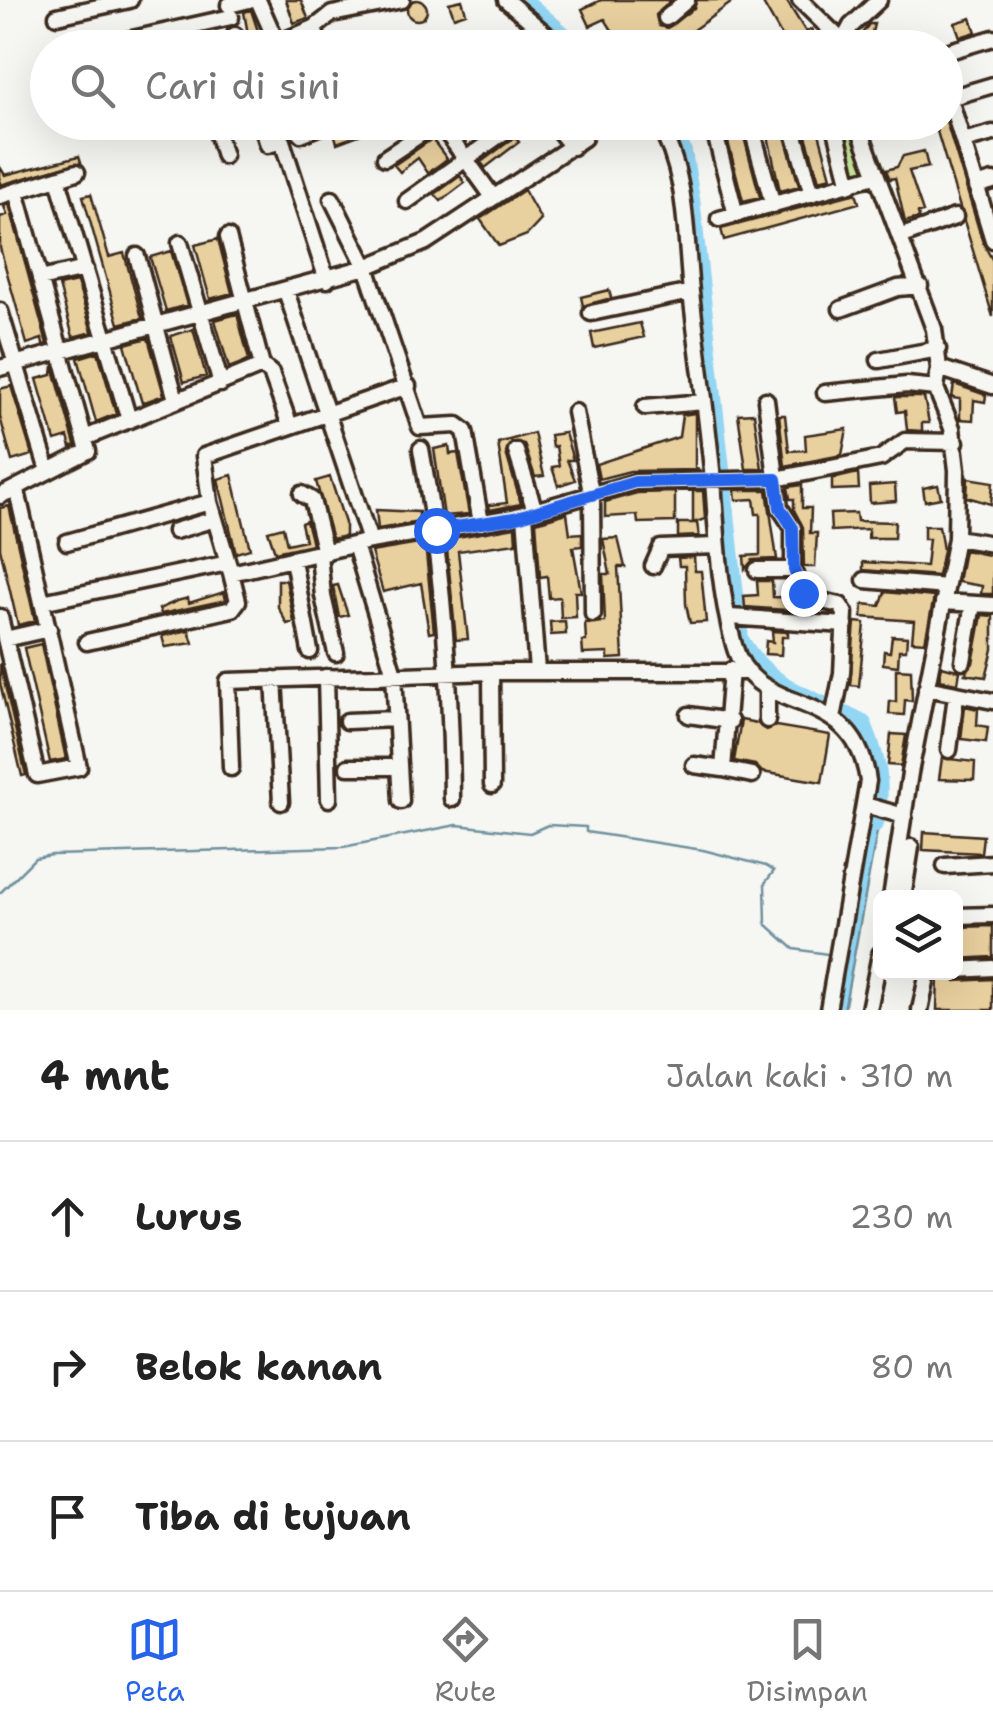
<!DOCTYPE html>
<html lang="id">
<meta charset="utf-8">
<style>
:root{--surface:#fff;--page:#f6f6f6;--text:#222;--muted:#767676;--line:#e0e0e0;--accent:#2563eb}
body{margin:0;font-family:"Shantell Sans",sans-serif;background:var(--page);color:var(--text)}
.controls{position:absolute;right:30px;bottom:30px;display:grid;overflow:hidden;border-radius:15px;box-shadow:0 10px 40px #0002}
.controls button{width:90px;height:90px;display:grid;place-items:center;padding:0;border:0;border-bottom:2px solid var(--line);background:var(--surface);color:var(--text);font:50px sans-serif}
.stop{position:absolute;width:30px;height:30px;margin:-22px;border:8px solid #2563eb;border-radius:50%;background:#fff}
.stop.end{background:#2563eb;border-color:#fff;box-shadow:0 2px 10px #0008}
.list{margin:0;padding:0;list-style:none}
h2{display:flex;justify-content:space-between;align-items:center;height:130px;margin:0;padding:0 40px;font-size:42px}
h2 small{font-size:32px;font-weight:400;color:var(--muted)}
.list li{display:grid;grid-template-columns:65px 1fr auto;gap:30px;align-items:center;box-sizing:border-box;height:150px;padding:0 40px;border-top:2px solid var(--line)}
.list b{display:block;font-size:38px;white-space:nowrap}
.list em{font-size:32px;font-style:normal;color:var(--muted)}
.icon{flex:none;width:55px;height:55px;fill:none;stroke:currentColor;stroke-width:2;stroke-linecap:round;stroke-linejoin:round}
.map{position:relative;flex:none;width:993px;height:1010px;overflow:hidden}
.search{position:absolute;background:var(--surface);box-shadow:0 10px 40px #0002;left:30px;right:30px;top:30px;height:110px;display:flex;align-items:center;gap:25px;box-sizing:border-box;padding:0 35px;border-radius:55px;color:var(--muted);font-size:38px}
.sheet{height:580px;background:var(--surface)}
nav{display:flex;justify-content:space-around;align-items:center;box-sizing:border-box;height:140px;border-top:2px solid var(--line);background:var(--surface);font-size:28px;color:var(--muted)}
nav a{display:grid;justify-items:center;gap:5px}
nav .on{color:var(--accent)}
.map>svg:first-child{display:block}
.green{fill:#c7e59c;stroke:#81885d;stroke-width:2.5}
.water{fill:#93d6f4;stroke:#70919e;stroke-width:2.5}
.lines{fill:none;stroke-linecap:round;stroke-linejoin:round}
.stream{stroke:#70919e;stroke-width:2.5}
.river{stroke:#93d6f4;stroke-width:18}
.building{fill:#e9d09f;stroke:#3b2a1e;stroke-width:2.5}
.minor-casing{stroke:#3b2a1e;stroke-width:21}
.minor{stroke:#f6f6f2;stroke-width:14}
.route{stroke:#2563eb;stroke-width:12}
</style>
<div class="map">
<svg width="993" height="1010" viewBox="0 0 993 1010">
<rect width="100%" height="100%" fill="#f6f6f2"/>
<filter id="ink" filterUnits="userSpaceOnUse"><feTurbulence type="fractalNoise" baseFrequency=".01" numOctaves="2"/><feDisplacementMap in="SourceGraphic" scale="20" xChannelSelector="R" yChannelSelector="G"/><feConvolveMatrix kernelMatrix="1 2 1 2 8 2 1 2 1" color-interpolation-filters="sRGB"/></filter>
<g filter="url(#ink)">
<!-- green -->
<path class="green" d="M657,123h13l13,29 8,47 49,441c29,51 75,58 123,84 12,31 21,52 15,84l-13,-3 -5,-62 -93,-55 -33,-43 -50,-437z
M834,123h23l18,53 -25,9z"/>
<!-- water -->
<path class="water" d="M865,805l16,5 -37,200h-16z"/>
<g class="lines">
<!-- stream -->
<path class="stream" d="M0,893l35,-35 17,-3 291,-8 114,-22 73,8 18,-8 38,2v5l117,18 63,16 8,5 -9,12 1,41 28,25 40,6"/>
<!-- river -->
<path class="river" d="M523,0l55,48
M670,122l13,30 8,47 49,441c29,51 75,58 123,84 15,37 20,59 12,99"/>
</g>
<!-- building -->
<path class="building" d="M286,0h15l7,18 -14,5z
M462,0l4,13 -12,4 -5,-14z
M601,0h70l-15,15 3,11 8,2 27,-20 3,-8h38l-67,48h-20l-8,-12 -11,7 -5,-7 -9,-1 -10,-16 -15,7 -8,-17z
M761,0h25l20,32 6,-3 9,19h-26l-5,-11 -6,3z
M407 10a10 10 0 1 1 20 0a10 10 0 1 1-20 0Z
M251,10l9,27 -11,3 -5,-28z
M971,18l5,14 -16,5 -5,-14z
M869,24h5l-5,21h-15z
M510,29l13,11 11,8h-19l-12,-11z
M946,121l37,122 10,18v56l-57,-189 -1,-6z
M360,122l4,11 -27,10 -3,-11z
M723,122h17l20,75 -17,4z
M765,122h16l18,64 -19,5z
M802,122h14l15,55 -12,3z
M515,137l4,5 -34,26 -4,-6z
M432,139l15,20 -19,14 -10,-15 -18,14 -6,-7z
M924,151l4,16 -19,4 14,41 -5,1 1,5 -14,4 -10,-44 -5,1 -4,-9 11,-3 6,-11z
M79,156l2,6 -81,23v-18l5,8z
M460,176l5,7 -24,18 -6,-7z
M524,190l17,30 -14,15 -28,11 -19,-27z
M856,193l3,10 -135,37 -3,-11z
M91,194l18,63 15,-4 18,65 -23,6 -36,-128z
M9,204l38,140 -4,1 -1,-6 -15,5 -27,-96v-31l7,-2 -3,-9z
M218,239l14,54 -22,6 -15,-54z
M171,251l16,54 -21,6 -16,-54z
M77,282l15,50 -19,5 -14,-51z
M609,290l2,8 -28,8 -2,-9z
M237,314l12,46 -20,8 -14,-48z
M640,323l4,14 -50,11 -3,-15z
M193,329l13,47 -22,6 -13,-46z
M148,338l16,57 -22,8 -17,-59z
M98,352l18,62 -20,8 -18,-64z
M53,366l22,79 -4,3 -3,-11 -13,4 -18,-62 15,-4z
M954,384l32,11 -1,7 -11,-2 -1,20 -13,-1v-20l-8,-1z
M11,386l21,69 -20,6 -12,-44v-28z
M895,397h29l5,26h-7v8l-15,-1 -2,-19 -8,1z
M695,413v54l4,3 -69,1 -31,8 -3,-15 83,-27 3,-22z
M754,413l8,56h-16l-8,-55z
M779,415h6l4,36 17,-1 -1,-15 42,-6 -5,26 -57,11z
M534,433l10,43 -9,1 -11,-33 -12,-3 -6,12 15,51 -31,6 -1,-5 18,-2 -9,-60z
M565,433l8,27h-6l8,20 -17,6 -6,-19 7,-1 -3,-20 -4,1 -2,-12z
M449,446l1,8 8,-1 11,61 -25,2 -10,-67z
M858,473l1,16 -27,1v-11z
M232,475l18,74 -14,4 -18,-74z
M330,477l15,46v13l-13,3 -16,-58z
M968,478l25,4 -2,22 -24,-7z
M895,484l1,17 -26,2 -1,-17z
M802,485v23h9l-1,25h7l-2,34h-11l-1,-40 -9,-17v-11h-4l-2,-12z
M938,485l3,13 -16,3 -2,-13z
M735,490h32l10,69 -24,1 -8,9 -1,-13 16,-1v-41h-4l-2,-15 -18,1z
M693,491h10l2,28 -12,4h4l2,13 -21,1v-14h15z
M675,492v30l-37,1 -1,-8 -32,2v-15l32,-9z
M9,506l26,115 -17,4 -18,-77v-40z
M376,510l43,2v10l-41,7z
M567,513l3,21 12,-1v13l-9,1 8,45h-6l1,25 -15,1 -1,-21 -11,1 -2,-22 -7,1 -4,-55z
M856,513l1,8 38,1 -1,16h-26v-9l-37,2 -1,-17z
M306,521l6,23 -37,8 -7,-21 15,-4 4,17 18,-4 -4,-17z
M924,526h15l4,24 -5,26 -75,-6v-8l63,4 3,-27h-5z
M515,527l1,16 -58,8 10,88 -12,1 -10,-101z
M618,538l7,29h-7l5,91 -15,1v-6l-25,1 -1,-13h4l-1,-18 20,-1 -2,-48h7l-7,-35z
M425,543l9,89 -5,1 -8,-50 -38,9 -12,-40z
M964,550l29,6v38h-12l1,-8 -24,-4z
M694,557l1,14h6l5,51 -16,1 -4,-19 -1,-38h-6l-1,-8z
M278,580h8l8,42 -7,2 -9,-17z
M757,581h15l1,16 23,1 5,13 -56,-4 -1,-11 14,-1z
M338,585l10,30 -9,2 -6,-31z
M224,592l2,8 -65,14 -2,-5 18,-8 11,-3 1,5z
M885,592l49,5 -9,45 -13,-1 2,-20 -52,-4 1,-13 17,2z
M982,615l11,1v33l-7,28 -21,-3 8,-11z
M565,621l1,13 -15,1 -1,-13z
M855,622l10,1 -6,63 -9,-1z
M189,630l4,13 -28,4 -3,-11z
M772,631l16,1v5h-6l-1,18 -16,-1 1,-13 7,1z
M892,636l15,1 -1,13h-7l-1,16 -15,-2 1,-13 6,1z
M41,644l25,115 -16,3 -26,-114z
M0,664l26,111 -4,1 -22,-93z
M942,666l18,5 -2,12 -19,-3z
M896,669l15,1 1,31 -7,-1 -1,15 -15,-1 1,-13 6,1z
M965,706l13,3 -1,16 11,2 -2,15 -25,-3z
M741,720l16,3 9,7 10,-4 54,9 -8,47 -60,-10 -7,-7 -21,-4z
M891,734l15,1 -5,31 -13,-1z
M942,758l33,4 -1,18 -35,-1z
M924,832l59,4 -2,17 -58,-3z
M993,926v31l-37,2v-32z
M938,973l18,8 37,-2v31h-56z"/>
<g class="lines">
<!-- minor casing -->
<g class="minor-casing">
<path id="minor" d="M258,0l19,43
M506,0l56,48
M800,0l41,40
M229,5l20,-5
M57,16l73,-16
M666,18l21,-18
M314,28l6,20
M235,35l4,13
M484,36l9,12
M190,44l1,4
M443,44l3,4
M92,48l139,-31
M266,48l48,-20 18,-14 70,-14
M617,48l2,-3
M839,48l12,-22 28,-26
M946,52l47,-14
M946,86l47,154
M949,98l44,-13
M214,122l10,34
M261,122l7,23 14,-4 45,139
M439,122l54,75
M552,122l20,25
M657,122c31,50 28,113 34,170 7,62 16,125 22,188 4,54 6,112 21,165 21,77 120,36 134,136l-40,229
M712,122l24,93
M750,122l23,83
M791,122l21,72
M834,122l16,63
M857,122l77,207 5,39 -3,20 16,40 5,42 -1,68 -46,235 -19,125
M301,134l30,-12
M963,141l30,-8
M385,158l54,-36
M58,179l71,241
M976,186l17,-5
M0,196l77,-24
M332,199l34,68 54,160 37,-2 8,6 16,92
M407,201l111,-79
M719,219l156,-43
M902,236l53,-19
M228,237l34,129 9,7 19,53
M180,243l41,141
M137,256l39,144
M40,279l45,-10
M286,291l84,250
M841,309l57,-21 22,-2
M0,311l48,160
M591,313l100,-21
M879,360l59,-11
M0,368l366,-101 60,-25 158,-104 4,-16
M939,368l54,18
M408,386l-204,70 6,46 21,71 139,-32 143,-24 122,-35 141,-3 105,-21 24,-17 51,1
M825,393l82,-8 29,3
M766,400l14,108 13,20v42l15,28 32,7 5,8 -3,60 -9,45
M645,407l59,-5
M575,412l17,85 1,117
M85,438l177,-72
M421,449c22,117 30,231 31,350
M516,451l19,60
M302,494l10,6 13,53
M0,496l88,-45 -72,-260
M525,515l12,156
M175,531l40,-12
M956,538l37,6
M67,542l143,-40
M355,545l39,129 7,127
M319,555l4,41 13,57
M293,560l17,91
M653,566l8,-18 55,-2
M757,570h36
M865,580l81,7
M42,602l186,-39
M943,602l50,3
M0,617l37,158 42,-8 -62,-276
M730,617l115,8
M5,639l44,-10
M87,642l145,-33 6,-8 -7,-28
M963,661l10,-57
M731,670l-8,99 29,6
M491,672l1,113
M326,677l3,122
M274,679l7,123
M926,688l67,13
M689,715l41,6
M767,720v-32
M347,721l49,-2
M949,750l7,-55
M694,765l29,4
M348,767h50
M231,768l-3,-87 263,-9h258
M865,805l39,11
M945,866l48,-3
M903,898l8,-51
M956,916l37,-1
M956,970l37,-2
M869,1010l11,-56
M920,1010l8,-38"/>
</g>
<!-- minor -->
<use href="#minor" class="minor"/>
</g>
</g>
<g class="lines" filter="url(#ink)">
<!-- route -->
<path class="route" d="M436,530l78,-12 121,-36 141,-3 4,29 13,20 1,42 9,23"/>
</g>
</svg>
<div class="controls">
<button><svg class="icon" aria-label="layers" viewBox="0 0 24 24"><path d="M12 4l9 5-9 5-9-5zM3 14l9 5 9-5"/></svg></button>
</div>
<div class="stop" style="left:436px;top:530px"></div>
<div class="stop end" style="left:803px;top:593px"></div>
<div class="search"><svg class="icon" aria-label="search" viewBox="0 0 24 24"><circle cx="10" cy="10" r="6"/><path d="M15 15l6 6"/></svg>Cari di sini</div>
</div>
<section class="sheet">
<h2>4 mnt<small>Jalan kaki · 310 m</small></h2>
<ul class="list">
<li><svg class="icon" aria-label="ahead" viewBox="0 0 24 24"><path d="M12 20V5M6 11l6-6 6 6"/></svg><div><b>Lurus</b></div><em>230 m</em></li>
<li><svg class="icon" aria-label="right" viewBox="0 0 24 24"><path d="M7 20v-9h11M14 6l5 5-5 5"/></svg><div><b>Belok kanan</b></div><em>80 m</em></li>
<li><svg class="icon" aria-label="arrive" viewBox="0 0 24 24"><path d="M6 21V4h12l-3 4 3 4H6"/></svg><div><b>Tiba di tujuan</b></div></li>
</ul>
</section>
<nav>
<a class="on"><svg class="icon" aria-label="map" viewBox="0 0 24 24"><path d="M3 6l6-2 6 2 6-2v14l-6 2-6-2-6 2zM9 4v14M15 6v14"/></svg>Peta</a>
<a><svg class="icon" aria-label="directions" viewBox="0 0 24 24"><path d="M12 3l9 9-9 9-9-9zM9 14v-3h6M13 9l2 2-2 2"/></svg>Rute</a>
<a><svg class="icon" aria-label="saved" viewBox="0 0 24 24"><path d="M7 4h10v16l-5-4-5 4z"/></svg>Disimpan</a>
</nav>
